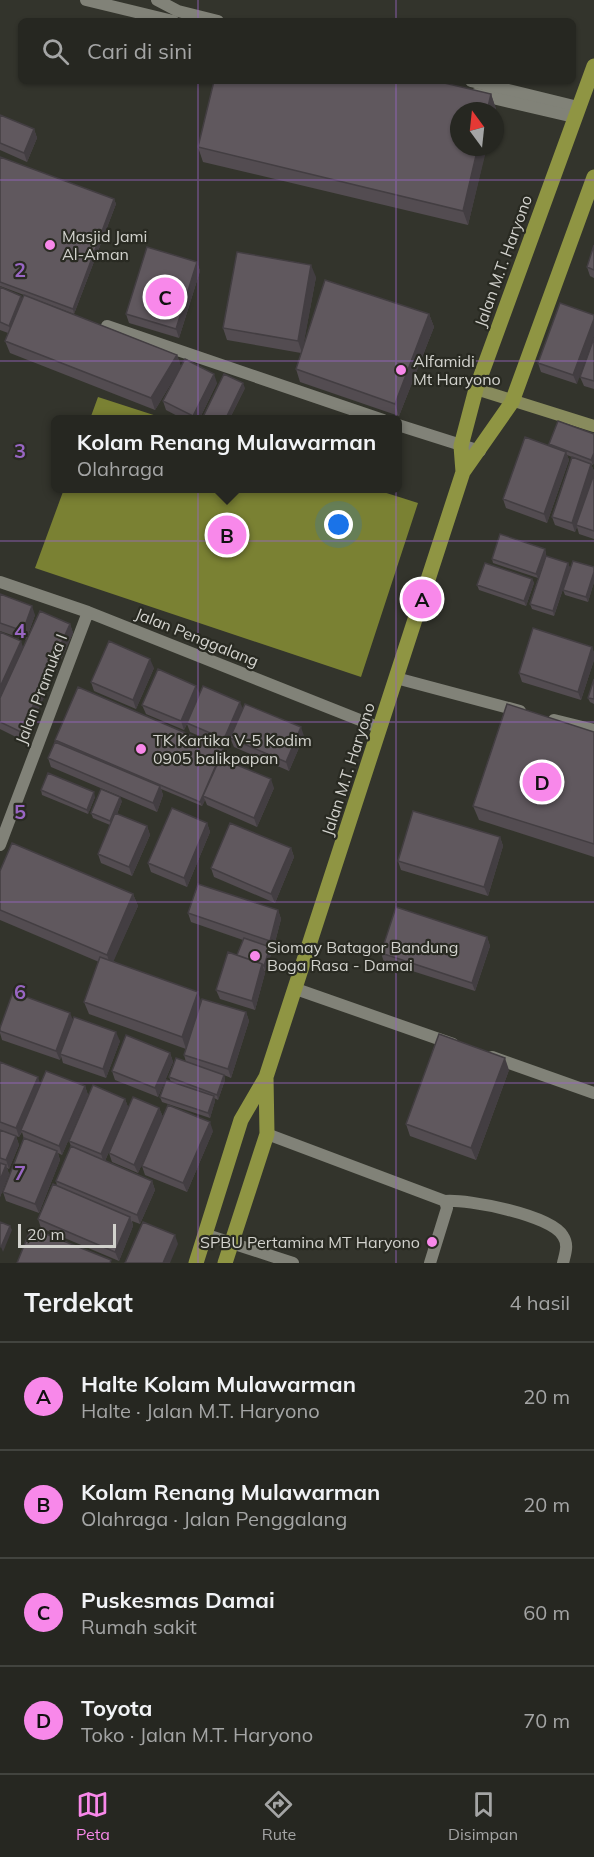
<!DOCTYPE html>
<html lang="id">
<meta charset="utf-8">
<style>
:root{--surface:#262721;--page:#2e2f2a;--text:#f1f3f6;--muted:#a4a5a5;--line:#42443f;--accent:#f888ea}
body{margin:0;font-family:Mulish,sans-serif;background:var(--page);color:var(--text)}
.compass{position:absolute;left:450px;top:102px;width:54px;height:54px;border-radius:50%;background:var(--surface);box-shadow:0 2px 4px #0004;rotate:345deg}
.scale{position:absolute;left:18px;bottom:15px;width:98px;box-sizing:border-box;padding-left:6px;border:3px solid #d2d2cd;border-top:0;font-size:16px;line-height:21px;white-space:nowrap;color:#d2d2cd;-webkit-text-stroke:4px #292a22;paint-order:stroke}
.you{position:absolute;left:339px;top:525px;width:21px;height:21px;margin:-15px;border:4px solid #fff;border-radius:50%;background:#1a73e8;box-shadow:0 0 0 9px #1a73e833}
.badge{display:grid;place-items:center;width:39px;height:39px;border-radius:50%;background:var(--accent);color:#111;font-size:20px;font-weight:700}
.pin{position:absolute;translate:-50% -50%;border:3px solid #fff;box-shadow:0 2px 6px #0006}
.popup{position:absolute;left:51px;top:415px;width:351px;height:78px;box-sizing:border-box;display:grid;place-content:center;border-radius:9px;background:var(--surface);filter:drop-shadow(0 2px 4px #0005);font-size:20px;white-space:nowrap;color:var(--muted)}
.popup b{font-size:22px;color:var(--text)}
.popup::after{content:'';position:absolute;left:50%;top:100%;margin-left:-12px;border:12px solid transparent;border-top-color:var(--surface)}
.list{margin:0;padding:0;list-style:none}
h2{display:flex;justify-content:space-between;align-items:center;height:78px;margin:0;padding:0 24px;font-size:26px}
h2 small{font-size:20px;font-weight:400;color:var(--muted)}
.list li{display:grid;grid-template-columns:39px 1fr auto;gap:18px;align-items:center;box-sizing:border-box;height:108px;padding:0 24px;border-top:2px solid var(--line)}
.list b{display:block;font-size:22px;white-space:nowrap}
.list p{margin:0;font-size:20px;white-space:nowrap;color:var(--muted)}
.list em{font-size:20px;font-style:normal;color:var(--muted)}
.icon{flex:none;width:33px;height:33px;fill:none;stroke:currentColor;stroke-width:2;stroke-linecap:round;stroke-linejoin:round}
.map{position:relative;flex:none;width:594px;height:1263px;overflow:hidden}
.search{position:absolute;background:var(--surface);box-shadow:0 2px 4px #0004;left:18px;right:18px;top:18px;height:66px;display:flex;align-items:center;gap:15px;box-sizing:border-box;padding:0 21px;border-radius:9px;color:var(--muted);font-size:22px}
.sheet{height:510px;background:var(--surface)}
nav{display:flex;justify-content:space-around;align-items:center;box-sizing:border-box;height:84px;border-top:2px solid var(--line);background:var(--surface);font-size:16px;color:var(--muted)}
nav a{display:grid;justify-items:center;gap:3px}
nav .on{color:var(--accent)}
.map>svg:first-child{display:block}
.water{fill:#7a8133}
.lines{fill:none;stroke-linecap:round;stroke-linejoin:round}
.lane{stroke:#818278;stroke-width:12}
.street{stroke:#818278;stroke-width:12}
.secondary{stroke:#888b5d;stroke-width:12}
.primary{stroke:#8f9543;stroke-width:15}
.wall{fill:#534c51}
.shaded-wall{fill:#433e42}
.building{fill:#60585e;stroke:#433e42;stroke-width:1.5}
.grid{fill:none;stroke:#9966c4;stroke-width:1.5;stroke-opacity:0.55}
.poi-dot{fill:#f888ea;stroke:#292a22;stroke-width:2}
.labels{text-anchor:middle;stroke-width:4.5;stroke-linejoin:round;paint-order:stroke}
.poi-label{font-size:16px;fill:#d2d2cd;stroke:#292a22;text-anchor:start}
.street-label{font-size:16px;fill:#d2d2cd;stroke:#292a22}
.grid-label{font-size:20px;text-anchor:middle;font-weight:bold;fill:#9966c4;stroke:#292a22;stroke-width:4.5;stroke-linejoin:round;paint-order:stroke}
</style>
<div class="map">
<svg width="594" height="1263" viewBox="0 0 594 1263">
<rect width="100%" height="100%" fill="#33342c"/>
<!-- water -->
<path class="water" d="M98,397l68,22h-76z
M374,489l44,14 -57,174 -326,-109 29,-79z"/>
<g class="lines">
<!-- lane -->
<path class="lane" d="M157,0l21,11 40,10
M471,81l107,26
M107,326l276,94
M398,425l82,26
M396,678l124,33
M554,720l40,10
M296,989l157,55
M492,1057l102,36
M267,1134l178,67 2,7 -17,55
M445,1201c23,-2 106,14 118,35 6,9 2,18 0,27
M207,1235l86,28"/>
<!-- street -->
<path class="street" d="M86,0l87,21
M476,94l98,23
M0,582l88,30 292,116
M0,845l88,-233"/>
<!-- secondary -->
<path class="secondary" d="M476,389l118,37"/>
<!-- primary -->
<path class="primary" d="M463,472l-2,-26 15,-57 118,-323
M196,1263l45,-143 25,-43 197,-605 49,-70 82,-225
M225,1263l42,-129 -1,-57"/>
</g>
<!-- wall -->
<path class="wall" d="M491,94l5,15 -1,6v-4l-27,114 -265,-63 -5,-15z
M0,115l34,14 3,9 -10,24 -27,-12z
M0,157l114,42 2,5 -42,110 -44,-17 147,58 4,12 36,16 -18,37h-14l-19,-10 -3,-9 15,-29 -23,38 -145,-57 -5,-12 3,-8 -8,-3v-43l22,12 2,-4 -24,-9z
M594,245v33l-4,-2 -3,-9z
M197,262l3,9 -21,67 -50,-15 -3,-9z
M316,277l-13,69 126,-32 5,13 -35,89 -99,-34 -4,-13 5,-16 -74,-13 -4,-12z
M560,303l17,81 -36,-12 -3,-9z
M594,338v51l-10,-3 -4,-9z
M245,388l-16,32h-23l-2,-5z
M594,434v28l-1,3 -2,-1 3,7v68l-15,-5 -2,-7 -2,5 -20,-7 -3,-8 32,-55 -17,-7 2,5 -22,63 -41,-15 -3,-9 47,-53 -1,-2z
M545,549l1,5 -8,24 -45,-15 -1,-4z
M568,563l2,5 -16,48 -22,-7 -2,-5z
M594,567v15l-6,20 -23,-7 -2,-5z
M532,579l2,4 -8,23 -47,-16 -2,-5z
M0,594l35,21 -9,25 -26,-9z
M70,624l3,9 -49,108 -24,-12v-97l23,15z
M592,647l2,6v7l-13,40 -59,-18 -3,-9z
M154,668l-18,41 -42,-18 -3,-9z
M594,679v25l-4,-2 -2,-4z
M199,694l44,15 61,27 -15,35 -55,-24 -3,-7 -3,8 -38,-16 -3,-8 -3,6 -38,-16 -4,-9z
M594,732v125l-115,-37 -6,-14z
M55,740l168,9 2,5 -3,5 52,29 -17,39 -50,-22 -2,-5 -3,6 -41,-17 2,6 -6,17 -106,-45 -3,-9 8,-16z
M41,790l54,7 -7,17 -46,-19z
M122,801l-5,13 30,12 3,9 -18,41 -31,-13 -3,-9 12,-29 -17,-7 -2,-5z
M207,823l3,9 -23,55 -36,-15 -3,-9z
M500,837l3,9 -15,50 -87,-26 -3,-9z
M291,848l3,9 -19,46 -61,-26 -3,-9z
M0,871l133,23 5,12 -25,55 88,41 45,10 3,9 -18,57 -7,-3 1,5 -7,20 -4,-2 1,3 -5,17 -48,-16 -2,-5 11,-15 -2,-5 17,-15 -2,-7 2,-6 -97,-35 -5,-12 15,-40 -99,-42z
M278,910l3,9 -8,31h-2l1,2 -7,19h-1l1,2 -10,37 -35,-11 -4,-9 21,-35 6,-15 -52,-18 -3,-9z
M487,937l3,9 -15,45 -91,-29 -3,-9z
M73,1019l47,22 -14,37 -43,-15 -2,-7 -1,4 -58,-20 -2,-7v-5z
M170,1053l3,9 -15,35 -43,-17 -3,-9z
M0,1062l41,22 44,2 3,9 -26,60 -4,-2 2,7 -21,53 -33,-12 -3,-9 21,-53 -2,-7 -3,5 -3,-1 3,9 -10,24 -2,-1 2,6 -9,23z
M509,1070l-33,90 -66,-24 -4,-12z
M125,1099l3,8 -23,54 47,20 3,9 -15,34 -8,-3 1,5 -14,35 -78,-33 -3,-9 19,-33 -1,-5 15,-35 -2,-5z
M159,1108l4,9 -25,56 -26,-11 -3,-9z
M213,1131l-26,61 -42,-17 -3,-9z"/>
<!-- shaded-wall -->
<path class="shaded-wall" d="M491,94l5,15 -1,6v-4h-8z
M34,129l3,9 -10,24 -3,-9z
M478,147h9l-19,78 -5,-14z
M114,199l2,5 -42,110 -1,-5z
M197,262l3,9 -21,67 -3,-9z
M311,265l5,12 -14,76 -4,-12z
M21,296l4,9 -13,30 -3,-9z
M429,314l5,13 -35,89 -4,-12z
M594,319v18l-17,47 -4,-9z
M177,355l4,12 -26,43 -4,-12z
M214,374l3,9 -18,37h-5l-1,-4z
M243,383l2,5 -16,32h-4z
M566,452l3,8 -22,63 -3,-9z
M594,453v9l-1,3 -2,-5z
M591,464l3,7v4l-18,50 1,2 -2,5 -3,-9z
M545,549l1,5 -8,24 -2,-4z
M568,563l2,5 -16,48 -1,-5z
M594,572v10l-6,20 -2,-5z
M532,579l2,4 -8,23 -2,-5z
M32,606l3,9 -9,25 -3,-9z
M70,624l3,9 -49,108 -3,-9z
M21,641l3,9 -24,53v-16z
M592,647l2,6v7l-13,40 -3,-8z
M150,659l4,9 -18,41 -3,-9z
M196,686l4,9 -16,35 -3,-9z
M240,702l4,9 -14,27 1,2 -3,8 -4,-9z
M301,727l3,9 -15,35 -3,-9z
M223,749l2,5 -19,43 -3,-1 2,4 -3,6 -2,-4z
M271,779l3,9 -17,39 -3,-9z
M160,786l3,9 -6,17 -4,-9z
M94,792l1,5 -7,17 -1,-4z
M120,797l2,4 -10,25 -2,-5z
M207,823l3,9 -23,55 -3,-9z
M147,826l3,9 -18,41 -3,-9z
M500,837l3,9 -15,50 -4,-9z
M291,848l3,9 -19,46 -4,-9z
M133,894l5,12 -27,61 -4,-12z
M278,910l3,9 -8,31 -3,-9z
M487,937l3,9 -15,45 -3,-8z
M270,947l2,5 -7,19 -1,-5z
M262,964l3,9 -10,37 -3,-9z
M198,992l4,12 -16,45 -4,-12z
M246,1012l3,9 -18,57 -3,-9z
M70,1013l4,9 -14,32 1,2 -1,4 -4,-9z
M116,1032l4,9 -14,37 -3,-9z
M170,1053l3,9 -15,35 -3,-9z
M505,1058l4,12 -33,90 -5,-12z
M224,1075l1,5 -7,20 -1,-5z
M38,1077l3,9 -22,51 -3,-9z
M85,1086l3,9 -26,60 -3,-9z
M214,1096l1,5 -5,17 -2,-5z
M125,1099l3,8 -24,56 -3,-9z
M159,1108l4,9 -25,56 -4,-8z
M210,1122l3,9 -26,61 -4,-9z
M16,1136l3,9 -10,24 -3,-9z
M57,1151l3,9 -21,53 -4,-9z
M6,1165l3,9 -9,23v-17z
M152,1181l3,9 -15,34 -3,-9z
M130,1217l3,9 -14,35 -4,-9z
M10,1226l2,4 -9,22 -2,-5z
M175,1235l3,9 -8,19h-7z"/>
<!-- building -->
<path class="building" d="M214,81h222l55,13 -4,17h-28v36h19l-15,64 -265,-64z
M0,115l34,14 -10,24 -24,-10z
M0,157l114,42 -41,110 -73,-27z
M594,245v25l-7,-3z
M147,247l50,15 -21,67 -50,-15z
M237,252l74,13 -13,76 -75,-13z
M325,280l104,34 -34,90 -99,-35z
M0,287l21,9 -12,30 -9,-4z
M24,295l153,60 -26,43 -146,-57z
M560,303l34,12v4l-21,56 -35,-12z
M594,338v43l-14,-4z
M185,359l29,15 -21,42 -30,-15z
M224,374l19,9 -18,37h-12l-9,-5z
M558,421l36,13v19l-3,7 -42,-16z
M525,437l41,15 -22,62 -41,-15z
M572,457l19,7 -19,59 -20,-6z
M594,474v57l-18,-6z
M500,534l45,15 -9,25 -44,-15z
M546,556l22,7 -15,48 -23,-7z
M573,561l21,6v5l-8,25 -23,-7z
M485,563l47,16 -8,22 -47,-16z
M0,594l32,12 -9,25 -23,-8z
M40,611l30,13 -49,108 -21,-10v-24z
M533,628l59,19 -14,45 -59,-19z
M0,632l21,9 -21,46z
M109,641l41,18 -17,41 -42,-18z
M158,669l38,17 -15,35 -39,-16z
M594,679v20l-6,-1z
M203,686l37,16 -16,37 -37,-16z
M78,687l145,62 -23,53 -145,-62z
M245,704l56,23 -15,35 -56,-24z
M507,704l87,28v112l-121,-38z
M55,742l105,44 -7,17 -105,-45z
M220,758l51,21 -17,39 -51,-22z
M48,773l46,19 -7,18 -46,-20z
M101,789l19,8 -10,24 -19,-8z
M172,808l35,15 -23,55 -36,-15z
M413,811l87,26 -16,50 -86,-26z
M115,813l32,13 -18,41 -31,-13z
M230,823l61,25 -20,46 -60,-26z
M12,843l121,51 -26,61 -107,-45v-39z
M198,884l80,26 -8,31 -82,-28z
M396,907l91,30 -15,46 -91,-30z
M244,938l26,9 -6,19 -2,-2 -25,-9z
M228,952l34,12 -10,37 -36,-11z
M100,957l98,35 -16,45 -98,-35z
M13,992l57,21 -14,38 -56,-20v-3z
M202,999l44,13 -18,57 -44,-14z
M74,1017l42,15 -13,37 -43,-15z
M439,1034l66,24 -34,90 -65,-24z
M126,1035l44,18 -15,35 -43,-17z
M176,1058l48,17 -7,20 -48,-18z
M0,1062l38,15 -22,51 -16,-6z
M46,1071l39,15 -26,60 -38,-16z
M166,1080l48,16 -6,17 -48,-16z
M93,1085l32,14 -24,55 -32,-13z
M133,1097l26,11 -25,57 -25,-12z
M168,1105l42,17 -27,61 -41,-17z
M0,1130l16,6 -10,24 -6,-2z
M24,1138l33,13 -22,53 -32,-12z
M71,1146l81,35 -15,34 -81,-34z
M0,1163l6,2 -6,15z
M53,1184l77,33 -15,35 -77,-33z
M0,1222l10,4 -9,21 -1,-1z
M143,1222l32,13 -12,28h-38z
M31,1228l80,32 -1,3h-93z"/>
<!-- grid -->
<path class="grid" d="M198,0v21M396,0v21M198,81v1182M396,81v1182M0,180h594M0,361h594M0,541h594M0,722h594M0,902h594M0,1083h594"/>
<!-- markers -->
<g class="poi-dot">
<circle cx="50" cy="245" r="6"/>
<circle cx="401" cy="370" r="6"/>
<circle cx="141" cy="749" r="6"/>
<circle cx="255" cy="956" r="6"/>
<circle cx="432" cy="1242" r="6"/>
</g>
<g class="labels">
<!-- poi labels -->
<g class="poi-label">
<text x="62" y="242">Masjid Jami<tspan x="62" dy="18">Al-Aman</tspan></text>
<text x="413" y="367">Alfamidi<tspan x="413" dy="18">Mt Haryono</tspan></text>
<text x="153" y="746">TK Kartika V-5 Kodim<tspan x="153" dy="18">0905 balikpapan</tspan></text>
<text x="267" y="953">Siomay Batagor Bandung<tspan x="267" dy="18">Boga Rasa - Damai</tspan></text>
<text x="420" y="1248" text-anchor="end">SPBU Pertamina MT Haryono</text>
</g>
<!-- street labels -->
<g class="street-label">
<text transform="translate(503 261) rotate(-70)" y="6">Jalan M.T. Haryono</text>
<text transform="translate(197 637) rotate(22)" y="6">Jalan Penggalang</text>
<text transform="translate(41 689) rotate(-69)" y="6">Jalan Pramuka I</text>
<text transform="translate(348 769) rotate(-72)" y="6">Jalan M.T. Haryono</text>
</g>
</g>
<g class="grid-label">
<text x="20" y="277">2</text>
<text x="20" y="458">3</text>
<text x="20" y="638">4</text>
<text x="20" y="819">5</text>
<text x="20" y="999">6</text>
<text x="20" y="1180">7</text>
</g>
</svg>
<svg class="compass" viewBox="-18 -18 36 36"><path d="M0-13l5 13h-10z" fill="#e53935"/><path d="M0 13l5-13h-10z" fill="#a4a5a5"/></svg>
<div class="scale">20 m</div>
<div class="you"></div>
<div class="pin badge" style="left:422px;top:599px">A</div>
<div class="pin badge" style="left:227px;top:535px">B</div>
<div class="popup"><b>Kolam Renang Mulawarman</b>Olahraga</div>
<div class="pin badge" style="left:165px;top:297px">C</div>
<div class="pin badge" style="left:542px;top:782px">D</div>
<div class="search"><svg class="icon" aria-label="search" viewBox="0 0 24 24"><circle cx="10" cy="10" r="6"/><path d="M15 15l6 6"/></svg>Cari di sini</div>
</div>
<section class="sheet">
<h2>Terdekat<small>4 hasil</small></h2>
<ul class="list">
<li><span class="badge">A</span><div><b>Halte Kolam Mulawarman</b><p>Halte · Jalan M.T. Haryono</p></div><em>20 m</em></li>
<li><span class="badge">B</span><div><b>Kolam Renang Mulawarman</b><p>Olahraga · Jalan Penggalang</p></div><em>20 m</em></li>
<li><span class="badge">C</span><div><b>Puskesmas Damai</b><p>Rumah sakit</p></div><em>60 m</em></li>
<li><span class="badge">D</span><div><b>Toyota</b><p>Toko · Jalan M.T. Haryono</p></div><em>70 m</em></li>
</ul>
</section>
<nav>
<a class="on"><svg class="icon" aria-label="map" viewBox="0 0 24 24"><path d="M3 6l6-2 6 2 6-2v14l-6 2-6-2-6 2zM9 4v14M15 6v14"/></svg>Peta</a>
<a><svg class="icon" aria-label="directions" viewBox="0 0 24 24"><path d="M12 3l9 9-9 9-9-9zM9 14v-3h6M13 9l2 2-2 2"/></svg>Rute</a>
<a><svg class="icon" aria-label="saved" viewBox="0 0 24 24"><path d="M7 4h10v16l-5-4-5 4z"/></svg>Disimpan</a>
</nav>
